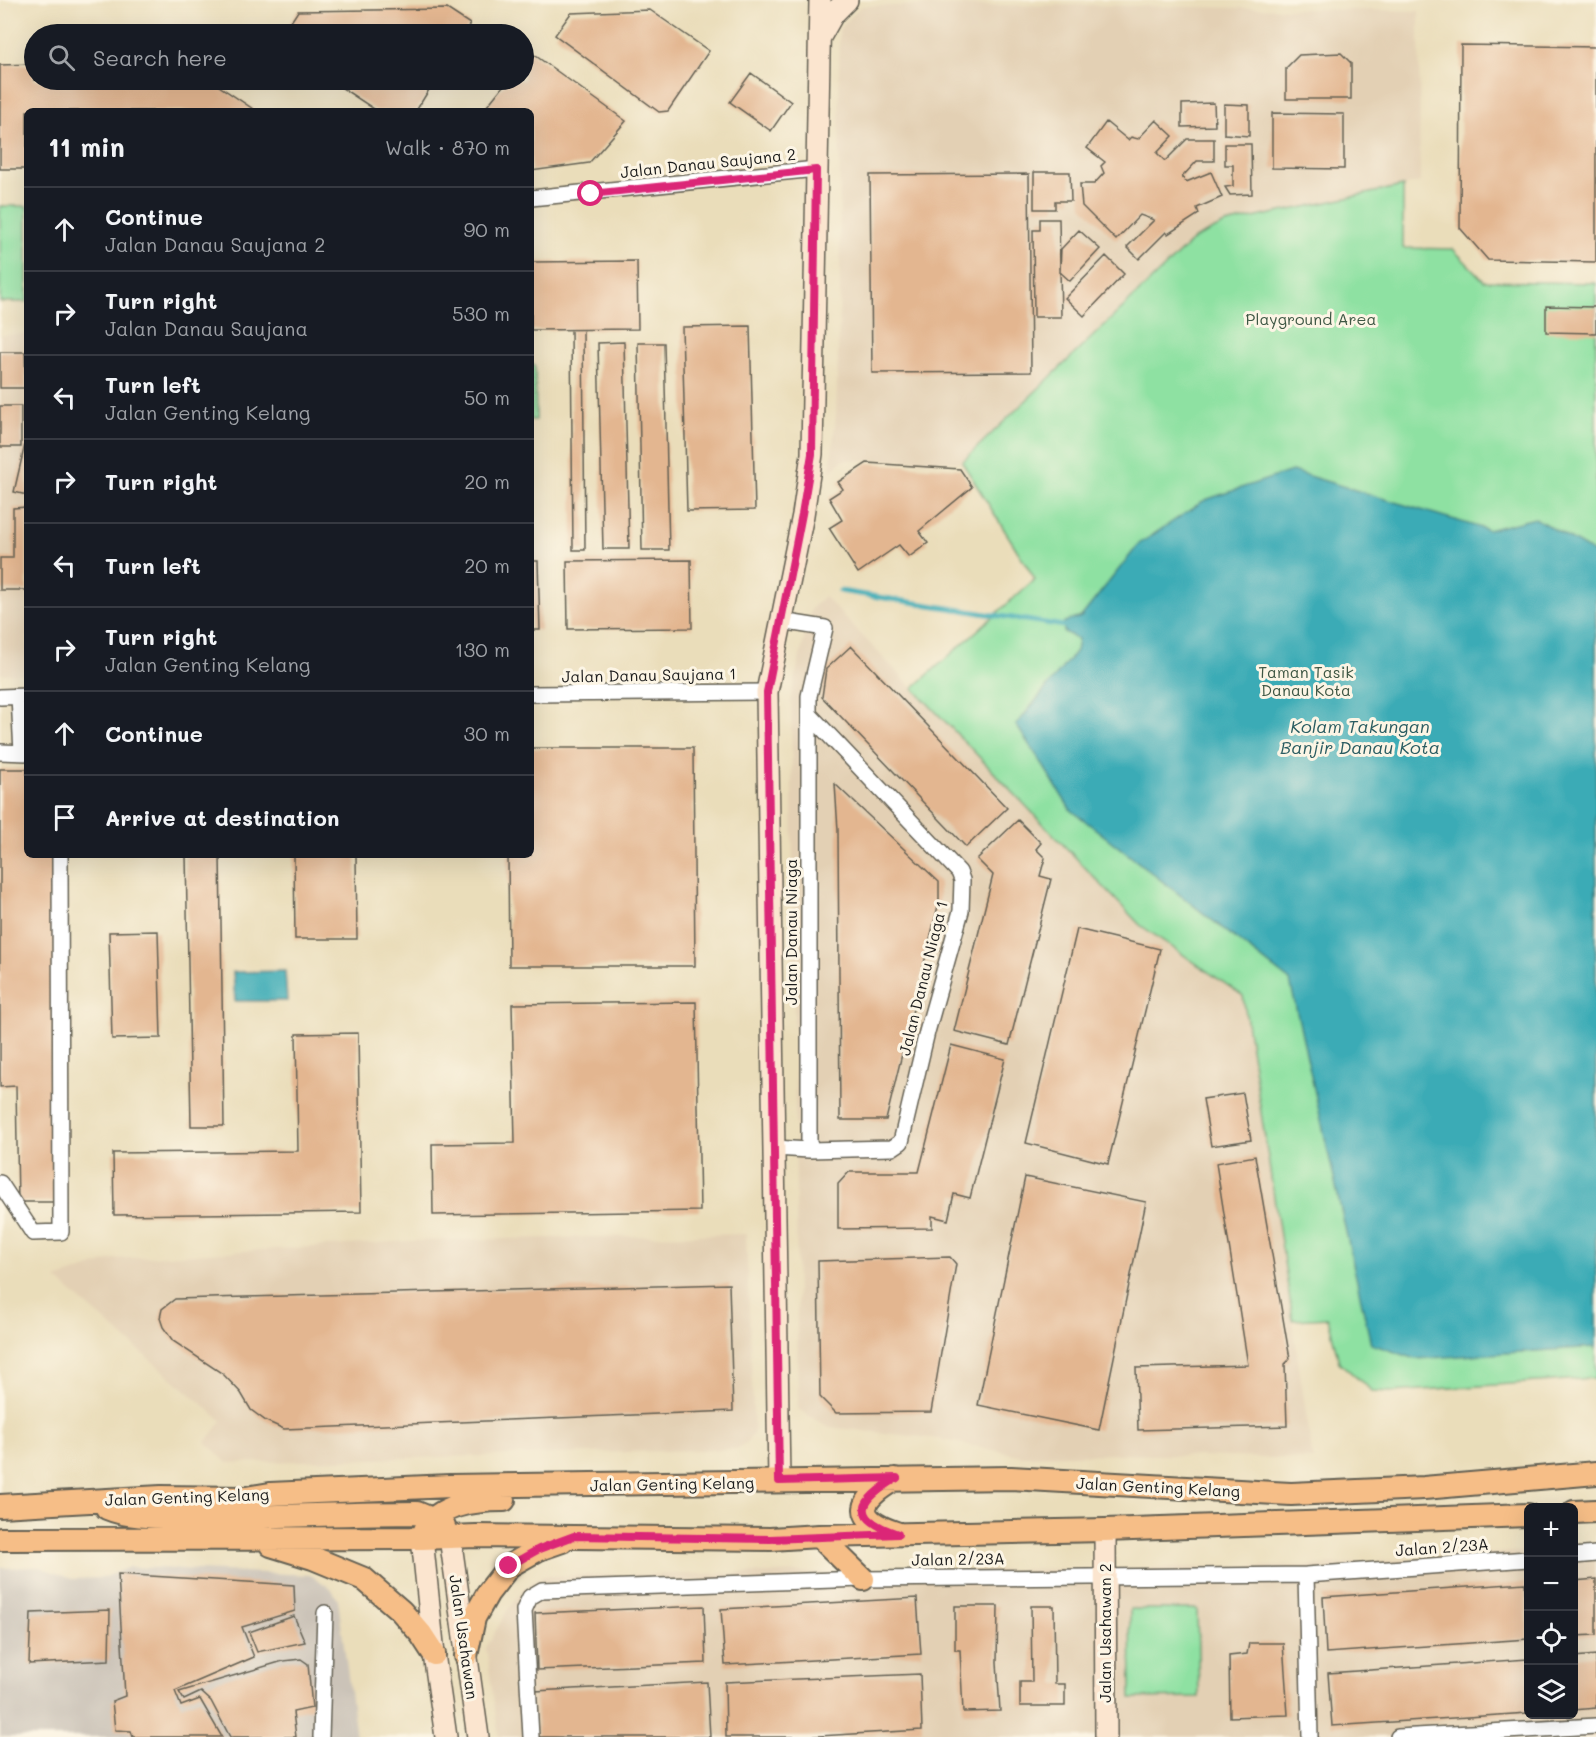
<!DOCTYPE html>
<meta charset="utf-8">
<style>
:root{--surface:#171b24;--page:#20242c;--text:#f1f3f6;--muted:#9ea1a6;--line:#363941}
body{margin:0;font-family:Mali,sans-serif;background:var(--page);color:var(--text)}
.controls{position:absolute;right:18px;bottom:18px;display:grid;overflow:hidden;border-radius:9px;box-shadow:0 6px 24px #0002}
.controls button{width:54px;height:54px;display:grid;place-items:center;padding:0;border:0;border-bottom:2px solid var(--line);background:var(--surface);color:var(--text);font:30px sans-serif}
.stop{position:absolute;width:18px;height:18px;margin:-14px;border:4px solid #db2777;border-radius:50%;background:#fff}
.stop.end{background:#db2777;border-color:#fff;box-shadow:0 2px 6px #0008}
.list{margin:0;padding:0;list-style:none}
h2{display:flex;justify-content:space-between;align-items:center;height:78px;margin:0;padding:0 24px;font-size:26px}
h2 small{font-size:20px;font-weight:400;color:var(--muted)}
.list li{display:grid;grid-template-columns:39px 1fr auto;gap:18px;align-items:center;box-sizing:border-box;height:84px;padding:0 24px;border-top:2px solid var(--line)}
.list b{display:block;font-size:22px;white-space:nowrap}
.list p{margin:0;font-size:20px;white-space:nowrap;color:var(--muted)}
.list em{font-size:20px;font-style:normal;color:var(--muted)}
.icon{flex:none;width:33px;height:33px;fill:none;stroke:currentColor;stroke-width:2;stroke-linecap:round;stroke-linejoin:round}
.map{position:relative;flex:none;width:1596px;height:1737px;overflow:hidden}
.search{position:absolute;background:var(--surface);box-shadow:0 6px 24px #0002;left:24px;top:24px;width:510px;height:66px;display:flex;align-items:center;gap:15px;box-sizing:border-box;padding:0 21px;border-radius:33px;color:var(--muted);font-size:22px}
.panel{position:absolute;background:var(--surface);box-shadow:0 6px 24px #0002;left:24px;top:108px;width:510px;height:750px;border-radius:9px}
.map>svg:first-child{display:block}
.built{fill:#e3d0b4}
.industrial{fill:#cbc3b8}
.green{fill:#8ee1a2;stroke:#557e5f;stroke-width:1.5}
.water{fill:#3aabb6;stroke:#2b6469;stroke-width:1.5}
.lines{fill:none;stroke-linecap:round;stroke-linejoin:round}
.stream{stroke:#3aabb6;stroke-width:5}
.building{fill:#e3b690}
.street-casing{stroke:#646053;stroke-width:18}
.secondary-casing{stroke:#646053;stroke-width:24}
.primary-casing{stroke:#646053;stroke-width:26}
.street{stroke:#fff;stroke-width:15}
.secondary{stroke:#fbe5cf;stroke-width:21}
.primary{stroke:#f6be87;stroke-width:22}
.route{stroke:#db2777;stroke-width:8}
.labels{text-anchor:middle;stroke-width:6;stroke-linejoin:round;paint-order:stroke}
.street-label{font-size:16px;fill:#1c1c1c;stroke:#fcf5e5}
.park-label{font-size:16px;fill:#3e5744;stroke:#fcf5e5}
.water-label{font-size:18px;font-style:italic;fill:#2a5c61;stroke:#fcf5e5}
</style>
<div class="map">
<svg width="1596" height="1737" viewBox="0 0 1596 1737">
<rect width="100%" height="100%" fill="#fcf5e5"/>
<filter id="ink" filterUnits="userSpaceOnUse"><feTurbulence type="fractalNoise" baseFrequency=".0167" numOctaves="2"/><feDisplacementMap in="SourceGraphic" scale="12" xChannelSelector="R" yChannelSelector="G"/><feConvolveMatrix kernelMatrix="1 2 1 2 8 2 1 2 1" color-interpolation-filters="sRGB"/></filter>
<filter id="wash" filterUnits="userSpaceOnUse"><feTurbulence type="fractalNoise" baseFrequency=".008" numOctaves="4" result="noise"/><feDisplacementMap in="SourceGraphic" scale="24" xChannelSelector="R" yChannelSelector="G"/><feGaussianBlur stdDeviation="1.35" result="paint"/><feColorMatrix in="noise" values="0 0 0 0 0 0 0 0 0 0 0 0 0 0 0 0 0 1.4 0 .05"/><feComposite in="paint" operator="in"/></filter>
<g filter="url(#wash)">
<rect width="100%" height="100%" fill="#eaddba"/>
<!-- built -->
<path class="built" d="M1085,5l334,6 1,171 -195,42 -31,15 -232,223 -119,-2 -13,12 6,-58 4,-123 -1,-262 22,-23z
M27,334v340h-27v-339z
M824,596l316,329 103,71 70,463 -192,-5 -98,2 -83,-17 -112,-12 -30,-18 -7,-714 20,-86z
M746,1234l8,199 -8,10 -10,6 -509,14 -21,-21 16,-21 -166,-142 58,-20 297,-18z
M1596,1547v190h-1097l-13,-89 19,-34 17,-24 20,-14 763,-10 223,-15v163h46v-166z"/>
<!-- industrial -->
<path class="industrial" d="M40,1567l32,12 31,-1 26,-11 181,8 21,13 7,12 18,137h-356v-169z"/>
<!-- green -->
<path class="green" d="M1403,186v62l50,1 31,32 112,2v1095l-204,14 -20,-1 -33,-29 -11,-44 -35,2 -50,-324 -103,-71 -227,-237 122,-109 -73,-117 232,-223 31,-15z
M0,206h27v96h-27z
M531,365h4l1,55h-5z
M1130,1609h67l2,88 -68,1z"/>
<!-- water -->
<path class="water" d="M1292,471l196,59 47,-12 61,36v793l-180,12 -45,-15 -81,-363 -220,-172 -31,-50 -23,-34 60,-74 2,-12 -14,-7v-10l17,-5 58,-73 66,-44z
M285,971l2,30h-52l-2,-29z"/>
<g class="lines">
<!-- stream -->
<path class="stream" d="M840,591l224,35"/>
</g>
<g id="blocks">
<!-- building -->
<path class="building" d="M447,9l23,15 -7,10h-180l15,-23z
M650,10l59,41 -41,60 -9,1 -104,-77 16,-22z
M1461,45l135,2v215l-108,-2 -28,-32z
M529,51l97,70 -37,42 -58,8v-60h-48l25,-31h16v-21z
M1341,53l10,10v36h-65v-31l13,-13z
M34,64v16h176l46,31h-229v58h-27v-104z
M751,73l40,29 -20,29 -41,-29z
M330,80h105l-19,31h-39z
M1214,103l1,23 -33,1v-23z
M1224,104l25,1v31l-25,-2z
M1272,113l72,1v55l-72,-1z
M1156,120l17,16 -16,17 8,8 22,-22h27v22h-17l-15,16 4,5 25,-10 11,25 -25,11 2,6 -31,20 -2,-2 -27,27 -12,-12 27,-27 -14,-5 -24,25 -34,-34 -2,-22h14l10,-11 -3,-7 4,-4 -18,-14 19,-26 22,18 3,-3 7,2z
M1225,144h26l1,50 -22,1 -5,-8 8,-1v-21h-8z
M1034,172h36l1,29h-16v8h-21z
M1029,174l2,198 -159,1 -2,-198z
M1040,219h19l2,98h-27l-1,-87h7z
M1079,230l21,19 -30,32 -10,-9 1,-23z
M1106,256l18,18 -40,42 -19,-18z
M637,261l1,68 -107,1v-68z
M1546,306l50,1v26l-50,-1z
M750,326l5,184 -68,1 -5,-184z
M571,330h12l2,220h-12z
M624,342l5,207h-26l-5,-206z
M638,343h26l5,207h-27z
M0,352h25l1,36h-26z
M0,406h21v41h-21z
M26,440h1v55l-13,-3z
M867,463l93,6 12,18 -53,44 9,12 -19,14 -10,-12 -41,28 -29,-45 13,-8 -13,-22 14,-9 -5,-7z
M27,507v83h-27v-32h13v-50z
M691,560l1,68 -124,1 -1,-68z
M531,561h7l2,69h-9z
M851,646l156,162 -41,39 -144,-150 4,-28z
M531,748h162l2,218h-186l-1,-111h23z
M0,769h27v86h26l7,347h-42l-2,-116 -16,1z
M835,784l104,98v20l-53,218h-46l-2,-290z
M1018,820l23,23 -5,6 9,9 -5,18 11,3 -42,166 -55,-14 39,-156 -16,-16z
M186,855h34l4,271h-33z
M294,855h62l1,84h-62z
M1077,929l83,20 -52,215 -82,-21z
M158,931l3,107 -49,1 -3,-107z
M696,1002l4,209 -267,4 -1,-71 83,-1 -3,-139z
M358,1033l3,179 -247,3 -1,-62 185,-2 -2,-117z
M951,1045l54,14 -35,139 -16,-4 -6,26 -16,-4v12l-94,1v-45l11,-12h70z
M1243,1093l8,47 -40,6 -8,-47z
M1255,1156l35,203 -5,5 2,62 -149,4 -2,-62 112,-3 -32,-202z
M1025,1177l121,25 -47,228 -121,-25z
M950,1257l6,7 -25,148 -95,1 -16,-16 -2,-136z
M729,1284l4,127 -449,18 -18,-8 -15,-11 -10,-17 -18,-19 -50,-33 -10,-14 -3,-9 2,-9 13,-10z
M118,1574l176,11 1,26 -53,16 12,30 -79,34 6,15 19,-7 22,38h-89l-2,-6 -16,-1 -3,-29 13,-5z
M1596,1579v56l-22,1v-55z
M1525,1583l3,56 -202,14 -3,-56z
M917,1598l4,56 -196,11 -4,-56z
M704,1606l2,57 -169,7 -2,-57z
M955,1606h43l-1,56 3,49 -37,1 -3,-62h-5z
M1031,1606h23l1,78h10v22h-45v-24h12z
M110,1610l-1,50 -80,4 2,-51z
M294,1616l11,26 -48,10 -8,-20z
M1249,1643h34l5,72 -58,2 -1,-61 18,-2z
M1596,1655v53l-22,2v-53z
M301,1659l7,5 4,44 -19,4 3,25h-66l-19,-36 -10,-9 -17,8 -5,-8 104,-31z
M1528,1659v54l-196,13 -4,-53z
M920,1674l2,56 -121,7h-75l-1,-55z
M707,1682l3,55h-172l-3,-46z"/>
</g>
</g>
<g filter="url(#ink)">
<use href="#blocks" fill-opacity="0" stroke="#646053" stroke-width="1.5"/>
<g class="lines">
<!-- street casing -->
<g class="street-casing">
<path id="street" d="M531,198l285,-29
M781,621l44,7 -16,68v454
M531,694l236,-2
M0,697l27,-1
M19,697l3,55
M0,752l27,1
M774,1148l35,2 83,-2 9,-6 26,-110 34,-121 1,-31 -3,-8 -150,-158
M0,1183l33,50 28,-1 -1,-377
M1574,1556l22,-2
M1306,1575l4,162
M321,1737l4,-124
M531,1737l-7,-127 6,-13 12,-7 321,-11 443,-4 222,-16
M1398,1737l198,-11"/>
</g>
<!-- secondary casing -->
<g class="secondary-casing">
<path id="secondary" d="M820,37l13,-23 14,-14
M779,1481l-12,-789 36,-177 9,-61 8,-454
M1105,1530l1,207
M450,1537l28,200
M422,1538l12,116 12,83"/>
</g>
<!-- primary casing -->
<g class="primary-casing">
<path id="primary" d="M895,1479c-35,20 -45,39 1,54
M0,1506l161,-9 85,1 24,-4 180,-8 561,-8 280,16 133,-6 172,-15
M107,1508c26,11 58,8 86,9 75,1 149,-4 224,-4l15,6 12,8
M1574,1512l22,-1
M819,1536l44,43
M422,1538c10,-34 53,-38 82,-38
M0,1539l422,-1 54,-2 294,3 49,-3 286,-6 423,-15
M271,1545l42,13 51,21 37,32 20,23 13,20
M466,1656l8,-38 14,-25 21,-27 30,-17 23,-8"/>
</g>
<!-- street -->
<use href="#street" class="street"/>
<!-- secondary -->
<use href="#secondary" class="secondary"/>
<!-- primary -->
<use href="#primary" class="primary"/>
</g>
</g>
<g class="lines" filter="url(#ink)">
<!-- route -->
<path class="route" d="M509,1566l30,-17 35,-13 196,3 128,-5c-50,-17 -38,-34 -1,-56l-118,3 -12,-789 35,-178 10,-60 4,-284 -225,24"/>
</g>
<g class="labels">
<!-- street labels -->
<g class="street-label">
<text transform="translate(708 163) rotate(-6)" y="6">Jalan Danau Saujana 2</text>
<text transform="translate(649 675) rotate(-1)" y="6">Jalan Danau Saujana 1</text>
<text transform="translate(791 932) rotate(-90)" y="6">Jalan Danau Niaga</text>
<text transform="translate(923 978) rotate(-76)" y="6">Jalan Danau Niaga 1</text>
<text transform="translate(672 1484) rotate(-1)" y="6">Jalan Genting Kelang</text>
<text transform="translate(1158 1487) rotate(3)" y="6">Jalan Genting Kelang</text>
<text transform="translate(187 1497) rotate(-2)" y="6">Jalan Genting Kelang</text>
<text transform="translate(1442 1547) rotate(-4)" y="6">Jalan 2/23A</text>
<text transform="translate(958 1559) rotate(-1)" y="6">Jalan 2/23A</text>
<text transform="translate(1105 1633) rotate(-90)" y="6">Jalan Usahawan 2</text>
<text transform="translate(464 1637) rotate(82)" y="6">Jalan Usahawan</text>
</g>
<!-- park labels -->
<g class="park-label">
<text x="1311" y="325">Playground Area</text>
<text x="1306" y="678">Taman Tasik<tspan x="1306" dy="18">Danau Kota</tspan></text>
</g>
<!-- water labels -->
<g class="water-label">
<text x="1360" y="733">Kolam Takungan<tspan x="1360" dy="21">Banjir Danau Kota</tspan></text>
</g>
</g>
</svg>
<div class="controls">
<button>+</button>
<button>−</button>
<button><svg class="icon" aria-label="locate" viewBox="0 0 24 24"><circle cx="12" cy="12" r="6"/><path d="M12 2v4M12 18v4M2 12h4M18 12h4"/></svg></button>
<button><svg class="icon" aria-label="layers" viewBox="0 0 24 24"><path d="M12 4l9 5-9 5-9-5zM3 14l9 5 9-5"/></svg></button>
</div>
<div class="stop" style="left:591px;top:194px"></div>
<div class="stop end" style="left:509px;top:1566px"></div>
<div class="search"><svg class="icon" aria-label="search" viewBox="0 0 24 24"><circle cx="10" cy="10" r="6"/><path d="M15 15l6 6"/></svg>Search here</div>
<section class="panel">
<h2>11 min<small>Walk · 870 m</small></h2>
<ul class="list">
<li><svg class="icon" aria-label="ahead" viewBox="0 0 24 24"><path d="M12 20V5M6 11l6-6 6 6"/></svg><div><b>Continue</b><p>Jalan Danau Saujana 2</p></div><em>90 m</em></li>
<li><svg class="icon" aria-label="right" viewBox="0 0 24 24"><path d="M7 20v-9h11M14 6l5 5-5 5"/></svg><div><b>Turn right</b><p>Jalan Danau Saujana</p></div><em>530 m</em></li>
<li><svg class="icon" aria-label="left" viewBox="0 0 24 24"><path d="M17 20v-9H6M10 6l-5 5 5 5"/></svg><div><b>Turn left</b><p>Jalan Genting Kelang</p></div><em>50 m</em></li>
<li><svg class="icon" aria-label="right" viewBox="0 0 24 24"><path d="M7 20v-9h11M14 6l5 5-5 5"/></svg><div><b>Turn right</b></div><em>20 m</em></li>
<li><svg class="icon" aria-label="left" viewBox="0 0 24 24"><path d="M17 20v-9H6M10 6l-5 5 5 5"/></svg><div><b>Turn left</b></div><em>20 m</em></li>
<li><svg class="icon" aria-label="right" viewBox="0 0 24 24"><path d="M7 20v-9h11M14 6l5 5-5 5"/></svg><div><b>Turn right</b><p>Jalan Genting Kelang</p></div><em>130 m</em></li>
<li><svg class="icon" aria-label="ahead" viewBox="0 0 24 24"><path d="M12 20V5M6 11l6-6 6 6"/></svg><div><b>Continue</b></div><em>30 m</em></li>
<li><svg class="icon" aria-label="arrive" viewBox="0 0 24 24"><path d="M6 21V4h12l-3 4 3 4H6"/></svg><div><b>Arrive at destination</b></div></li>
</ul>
</section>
</div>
